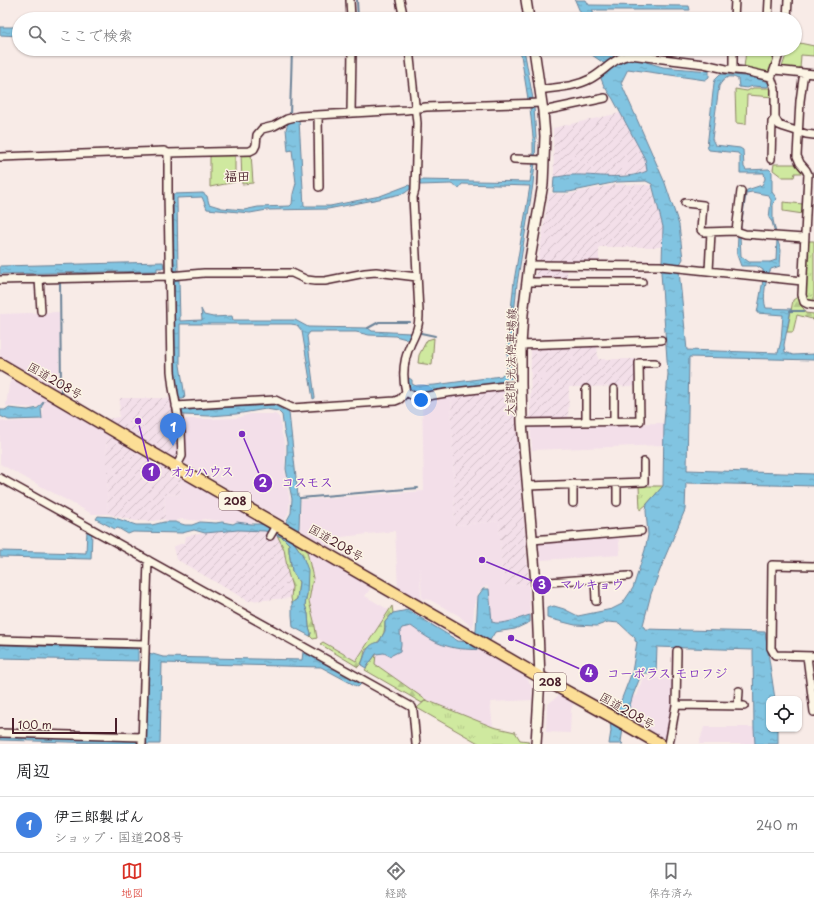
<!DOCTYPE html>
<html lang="ja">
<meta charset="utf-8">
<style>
:root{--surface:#fff;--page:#f6f6f6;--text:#202124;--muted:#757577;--line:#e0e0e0;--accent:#d93025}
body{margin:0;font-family:"Playpen Sans","Klee One",sans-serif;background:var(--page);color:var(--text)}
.controls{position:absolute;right:12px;bottom:12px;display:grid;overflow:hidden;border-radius:8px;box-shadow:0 1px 3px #0004}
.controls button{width:36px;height:36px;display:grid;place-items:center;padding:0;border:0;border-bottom:1px solid var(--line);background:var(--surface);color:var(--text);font:20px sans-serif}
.scale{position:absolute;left:12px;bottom:10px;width:105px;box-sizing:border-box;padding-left:4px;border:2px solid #4a1f2b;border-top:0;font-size:11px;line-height:14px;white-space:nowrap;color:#4a1f2b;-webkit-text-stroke:3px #fcf5e5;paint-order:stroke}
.you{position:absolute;left:421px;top:400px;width:14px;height:14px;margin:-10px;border:3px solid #fff;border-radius:50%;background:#1a73e8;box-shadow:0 0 0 6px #1a73e833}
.badge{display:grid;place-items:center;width:26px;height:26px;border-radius:50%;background:var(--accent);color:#fff;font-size:13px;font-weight:700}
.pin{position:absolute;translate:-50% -33px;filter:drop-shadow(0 1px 2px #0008)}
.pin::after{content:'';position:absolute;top:21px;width:14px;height:12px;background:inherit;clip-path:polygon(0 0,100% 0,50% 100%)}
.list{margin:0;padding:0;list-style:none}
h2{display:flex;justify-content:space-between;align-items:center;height:52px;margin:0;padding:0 16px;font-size:17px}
h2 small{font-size:13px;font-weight:400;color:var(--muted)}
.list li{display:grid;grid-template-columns:26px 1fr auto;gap:12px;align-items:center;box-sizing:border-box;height:56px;padding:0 16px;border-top:1px solid var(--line)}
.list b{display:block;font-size:15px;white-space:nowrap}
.list p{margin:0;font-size:13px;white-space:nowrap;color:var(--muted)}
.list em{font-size:13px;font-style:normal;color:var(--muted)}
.icon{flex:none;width:22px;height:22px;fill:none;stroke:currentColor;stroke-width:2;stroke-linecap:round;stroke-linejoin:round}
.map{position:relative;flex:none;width:814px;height:744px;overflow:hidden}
.search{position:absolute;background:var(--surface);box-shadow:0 1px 3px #0004;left:12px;right:12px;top:12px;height:44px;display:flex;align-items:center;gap:10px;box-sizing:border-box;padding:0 14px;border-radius:22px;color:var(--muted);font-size:15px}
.sheet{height:108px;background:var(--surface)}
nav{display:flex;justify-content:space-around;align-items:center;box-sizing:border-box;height:56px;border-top:1px solid var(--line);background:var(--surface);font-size:11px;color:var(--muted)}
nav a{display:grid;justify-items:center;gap:2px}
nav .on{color:var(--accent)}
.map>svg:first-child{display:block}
.built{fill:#f3dfe9}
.industrial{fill:url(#industrial-furrows)}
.green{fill:#cfe99f;stroke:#8c8465}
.forest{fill:url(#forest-firs);stroke:#8c8465}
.park{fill:url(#park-tufts);stroke:#8c8465}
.water{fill:url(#water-ripples);stroke:#6b8298}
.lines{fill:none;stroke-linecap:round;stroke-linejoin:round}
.stream{stroke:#6b8298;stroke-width:2}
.minor-casing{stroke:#4a1f2b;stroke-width:10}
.secondary-casing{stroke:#4a1f2b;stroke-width:12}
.trunk-casing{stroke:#4a1f2b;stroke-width:14}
.minor{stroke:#fcf5e5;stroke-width:7}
.secondary{stroke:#fcf5e5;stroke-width:9}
.trunk{stroke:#fcde96;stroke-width:11}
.labels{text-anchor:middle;stroke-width:3;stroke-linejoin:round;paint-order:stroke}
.shield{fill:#fcf5e5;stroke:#7f5f63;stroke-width:1}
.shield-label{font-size:11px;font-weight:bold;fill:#4a1f2b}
.street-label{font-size:12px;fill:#4a1f2b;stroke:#fcf5e5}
.neighbourhood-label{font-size:13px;font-weight:bold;fill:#4a1f2b;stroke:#fcf5e5}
.leader{fill:none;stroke:#7b2cbf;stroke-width:1.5}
.callout-dot{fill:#7b2cbf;stroke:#fcf5e5;stroke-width:1.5}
.mark-label{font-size:12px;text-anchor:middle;font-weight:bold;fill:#fff}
.callout-label{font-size:13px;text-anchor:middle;font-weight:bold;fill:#7b2cbf;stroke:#fcf5e5;stroke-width:3;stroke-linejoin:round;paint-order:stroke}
</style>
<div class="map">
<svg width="814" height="744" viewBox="0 0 814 744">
<defs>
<pattern id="industrial-furrows" width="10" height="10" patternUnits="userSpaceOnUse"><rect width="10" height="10" fill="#f3dfe9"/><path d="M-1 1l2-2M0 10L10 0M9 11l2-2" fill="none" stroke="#d2bfc8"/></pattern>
<pattern id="forest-firs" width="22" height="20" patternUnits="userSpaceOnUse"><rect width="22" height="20" fill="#cfe99f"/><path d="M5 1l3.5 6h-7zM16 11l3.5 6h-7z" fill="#b3c789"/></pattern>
<pattern id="park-tufts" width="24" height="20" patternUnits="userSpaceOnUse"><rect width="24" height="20" fill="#cfe99f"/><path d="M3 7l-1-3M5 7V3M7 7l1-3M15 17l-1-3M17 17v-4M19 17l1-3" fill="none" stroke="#b3c789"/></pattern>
<pattern id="water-ripples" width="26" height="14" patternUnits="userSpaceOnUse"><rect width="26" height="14" fill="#81c4e1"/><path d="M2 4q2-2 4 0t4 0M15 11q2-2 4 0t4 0" fill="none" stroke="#71a8c1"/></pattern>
</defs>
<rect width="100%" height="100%" fill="#f8ebe7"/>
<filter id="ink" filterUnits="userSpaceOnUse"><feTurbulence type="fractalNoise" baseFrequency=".025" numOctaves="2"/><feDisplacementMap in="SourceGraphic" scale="8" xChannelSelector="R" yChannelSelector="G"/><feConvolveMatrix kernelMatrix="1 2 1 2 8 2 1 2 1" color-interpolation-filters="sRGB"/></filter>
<g filter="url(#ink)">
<!-- built -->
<path class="built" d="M59,312v81l-59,-34v-45z
M12,378l94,53 2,83h-16l-92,-50v-44l6,2 36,-2 1,-12 -5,-2 -6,2 -26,-2 3,-21z
M451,393l4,132 44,-4 4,64 26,-1 1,32 -40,12 -2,-42 -6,2 -4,6 -4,13 -1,21 -15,-13 -28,-15 -8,-1 -2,-32 1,34 -23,-13 -3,-57 -54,6 -10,11 -31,-18 1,-30 123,-9 -2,-93z
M250,414h25l4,3 2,5v9l4,13v28l5,29 -1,10 -4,10 -103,-59v-43h28l27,-1z
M664,423v22l-132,5 -2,-25z
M181,474l77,44 -7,6 -47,-5 -4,2 -18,-2 -6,2h-11l-1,-26 16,-1z
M618,531l2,24 -79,5 -3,-22z
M306,547l67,38 -8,11 24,14 -33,51 -39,-23 -3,-17 -5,-20 4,-23z
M411,626l15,10 20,10 16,3 22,1 41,25 7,12v13l-42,2 3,25 -67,-27 -51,-36 1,-10 8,-1 17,-9 -1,-13 2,-3z
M643,677l31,2 -1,27 -5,35 -41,-24 6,-22 4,1z
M560,694l14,8 -3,8 -1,23 -24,-1 1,-27z
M704,727h53l-1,17h-57z"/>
<!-- industrial -->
<path class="industrial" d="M620,113l25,46 2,12 -7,3 -32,3 -36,-2 -18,2 -1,-49z
M618,184l33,1 12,42v20h-64v16l-32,-1v18h-32l14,-87 19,1z
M597,344l1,15h40v27l-69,1 -1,37 -38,1 1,-78z
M513,388l16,196 -26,1 -4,-64 -44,4 -4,-132z
M120,398h52l6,26 2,30 -5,5 -66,-38 -2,-2 12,-2z
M106,431l75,43 -1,20 -16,1 1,24 -11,2h-19l-27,-7z
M238,530l27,1 12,4 7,14 4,24 4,14 -1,11 -43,3 -72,-42 -3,-12 12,-5 1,-6 19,-3z"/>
<!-- green -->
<path class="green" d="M795,42l19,4v10l-13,-1 -1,14 -18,-2 6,-18h7z
M760,49h17l-8,23 -25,-4 2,-18z
M753,88h19l2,9 -27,-2 -1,29 -10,-1 -1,-34 12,2z
M235,153v29l-25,5v-33z
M241,153h10l2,30 -11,1z
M774,164h22l9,9h-10l-1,4h-12l-9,-7z
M783,202l20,2v10l-20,-3z"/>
<!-- forest -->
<path class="forest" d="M799,296l1,9 4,4 1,4 9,1v7l-2,-2 -15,-4 -4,17h-6l6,-32z
M434,338l-2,27 -14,-2 1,-8 8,-15z
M277,535l5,2 7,7v7l3,20 7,11 -2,17 -5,4 -1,-5 1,-11 -4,-14 -4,-24z
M295,541l11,6 7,31 -4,23 5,20 3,17 -4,1 -3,-3 1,-3 -2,-6 -1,-13 -3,-9 2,-11 -5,-40 -7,-10z
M392,606l1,7 -8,9c0,17 -6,20 -20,28 -1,6 -2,13 -7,17l-38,-23 3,-2 33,19z
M376,654l-1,10 51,36 -4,3 -57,-33z"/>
<!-- park -->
<path class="park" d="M808,241h6v61l-5,-1 -5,-9z
M639,486h24l-16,18 -7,6z
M426,700l67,27 22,5 5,8 9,1 -1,3h-48l-63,-36z"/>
<!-- water -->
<path class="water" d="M575,0h11l3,5 100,1 1,4h-98l4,9h-13z
M0,27h19v9l-19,-1z
M520,49h4l9,50h-5z
M590,49h20l4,9 6,3 8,-2 17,1 1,2 17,5 46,4v6l-4,3 -77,-11 -7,14 44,100 14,42 4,34 -3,5h-4l-1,6 4,1 8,79 91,3 3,-12 2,-26 -26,-2 6,-33v-10l-6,-4h-16l-4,-11 1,-20 2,1 1,20 8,6h21l6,-2 1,-21 4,11 -1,16 -9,3c-5,8 -9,29 -5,39l25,1 -7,36 1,7 8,3 21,-1v6l-125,-3 -2,113 127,4v12l-128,-3 -1,27 -20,47 -14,37 -8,31 2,4 120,3 10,67h-6v30h9v15h-23l-1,-16 -1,-78 -96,-3 -1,26h-12l-3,2 -8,20 -10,34 -2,13 2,2h-14l2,-13 -1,-10 7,-10 15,-39 5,-30 -2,-1v-3l-16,-15 -11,-1 -11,4 -22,-1 -28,-7v-10l7,-2 10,3 14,7 34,-7 10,-5 11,-16 12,-38 3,-15 -2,-24 1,-7 16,-18 1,-63 4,-49 -7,-101 1,-4 5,-6h-5l1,-36 -11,-43 -6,-3 -29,1 -48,10h-16l1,-15c6,0 12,-2 18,-2 24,-1 53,6 75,-4l-2,-12 -32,-60 -9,-13 -4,-10 6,-13 -1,1 -13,-9z
M720,74c16,2 35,1 49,9v3l-2,1 -14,-1 -6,2 -8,-1 -1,-8c-9,-5 -14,-1 -19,7l-7,53 3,6 25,3 3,2 1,17 2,3 23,-1 3,3v20l5,7 -4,4v17l3,13h-1l-3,-11 -3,-4 2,-18 -3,-5 -16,-3 -5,1 -1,-1 1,-2 15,-5 3,-6 -1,-6h-24v-17l-2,-3 -29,-3 -2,-3 7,-64 2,-5z
M530,108h4l2,29 -1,25 -2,22 -16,100 -6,61v37l-67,7 -19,4h-8l-8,-4 -3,-7 3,-4 3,2v4l4,2 19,-1 66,-9 6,-7 1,-30 6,-58 16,-95 -68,-2 -3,4 -8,-4 -31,1 -1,-5 111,2 3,-19v-26z
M299,120l5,86h26l50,-10 29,-11 1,1v3l-5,4 -26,6 -51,10 -61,1 -17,3 -43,-4 -5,-12 -25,1 1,73h-4l-1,-77 30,-1 4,3 2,8 13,4 22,2 14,-3 32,-1 2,-2 1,-10 3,-11 -4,-33 -4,1 -2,-22 2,-6z
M163,262l1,6h-7v3l-157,3v-8z
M174,280h5l1,41 22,-1 -1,-11 3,6 9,2 19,-1 1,4h62l13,7 60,1 4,3 38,2 4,-1 -4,8 -15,-4 -26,-1 -13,-3h-46l-3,4 8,62 -2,1 -11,-68 -5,-6 -6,-1h-111v41l5,32 -2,2h-4l-4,-27z
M44,401l-3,7 1,11 -33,1 -9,-4v-8v2h5l3,-2 20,2 10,-2z
M274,405l15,8 9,83 2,2 -1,30 -4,13v3l7,10 6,16 -1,24 -2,11 3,9 1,13 2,6 -1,3 -17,-9 -1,-12v-12l5,-4 2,-17 -7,-11 -3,-20v-7l-7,-7 -17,-6 -27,-1 -33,3 -11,-3 -12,3 -49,-1 -5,2 -10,-6 -3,1 -19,-10 2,-3 14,1 24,8h16l12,-3h11l10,3h7l8,-3 16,1 6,-1 11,2 4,-2 14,2h12l15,9 3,-2 10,-18 1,-14 -6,-30 1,-17v-10l-3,-12 -2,-15 -4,-4 -12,-2 -30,5 -26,2 -27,-1 -1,-5z
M87,530l5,3 -1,26 -91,-2v-6l86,2z
M483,589h6l3,33c9,4 28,-4 38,-7v7l-15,7 -20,3 -11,18c-12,-1 -25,0 -37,-4 -13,-3 -25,-12 -36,-20l-9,2 -2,3 1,13 -1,7 -10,5 -6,-3 -8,1 -10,14 -5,-3c5,-11 4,-20 18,-23l6,-11v-9l8,-9 15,-3 50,31 12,1 6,-11 2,-35z
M0,645l138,4v12l-138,-3z
M303,652l58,32 -3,3 -37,-20 -159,-4 -2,81h-14l3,-91 14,4 139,3z
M0,736l137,5 -1,3 -136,-4z"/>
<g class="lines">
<!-- stream -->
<path class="stream" d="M357,0l1,19
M290,115l2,-66
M740,229l6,-37
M60,282l1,110
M790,311h14
M368,328l11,-6h31
M421,333l14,3
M300,498l118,-10"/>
<!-- minor casing -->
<g class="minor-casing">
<path id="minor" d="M350,0l1,19
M400,0l4,19
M734,19l1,-19
M768,19l1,-19
M787,19l1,-19
M409,49l8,74 -2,67 -2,7 6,115c0,4 0,9 -1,13 -1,6 -4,12 -7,18 -7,15 -9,33 -5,49l9,5h7l24,-4 75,-9
M781,49c-4,9 -5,19 -10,28l4,12v29l4,7 5,2 22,7 8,1
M733,70v-21
M775,70l39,4
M805,73l-2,6 -3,22 -3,55 3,7 6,7 2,4 -6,121 2,7 4,2 6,1
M540,90c17,-3 35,-3 50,-11 14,-7 23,-21 40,-24l74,9 22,5 19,2 26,6
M543,111l62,-13
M351,113l1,-64
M318,115l1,72
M168,153v39l3,179 2,17 8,43 1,25 -6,11
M0,157l164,-6 4,2 82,-2 4,-2 2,-4 1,-10 5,-6 12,-3 13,-7 12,-3 107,-6 20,-3 116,-4
M514,159l30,1
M771,159l1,-37 3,-4
M685,203l18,2 -2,25 3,2 32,-1 9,3 59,4
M736,231l5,-40
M529,265l131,1 142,15
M709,271l2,-39
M39,279l2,32
M0,280l169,-4 35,-3h88l15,7 8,1h10l40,-8 11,-1 41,5
M527,282h115
M521,345l140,-5
M586,389v33
M614,389v33
M176,406l99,-6 17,8 103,-7 5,-2 6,-7
M522,423l118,-2 -1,-58h16
M0,478l412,229 1,3 3,34
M573,484v19
M527,486l117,-4v-20
M617,502v-19
M270,536l7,-12
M532,540l109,-9
M814,566l-42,-1 -1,83 4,7 39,1
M595,578l1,23
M536,583l92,-7
M0,640l144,4
M807,656l7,56
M676,705l68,1
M738,706l1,-15
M0,733l142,4
M142,744l6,-184
M669,744l7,-39 1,-54"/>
</g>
<!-- secondary casing -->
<g class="secondary-casing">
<path id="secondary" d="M526,0l3,19
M534,49l9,62 2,25 -2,48 -14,81 -6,49 -2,31v39l1,39 14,160 4,94 -4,67"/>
</g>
<!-- trunk casing -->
<g class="trunk-casing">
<path id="trunk" d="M0,364l176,103 364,210 71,39 49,28"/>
</g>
<!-- minor -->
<use href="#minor" class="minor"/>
<!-- secondary -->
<use href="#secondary" class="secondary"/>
<!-- trunk -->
<use href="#trunk" class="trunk"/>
</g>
</g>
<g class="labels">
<!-- shield labels -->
<g class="shield">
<rect x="219" y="492" width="32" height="18" rx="3"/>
<rect x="534" y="673" width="32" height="18" rx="3"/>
</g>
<g class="shield-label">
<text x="235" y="505">208</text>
<text x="550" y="686">208</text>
</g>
<!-- street labels -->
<g class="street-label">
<text transform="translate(511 362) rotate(-89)" y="4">大詫間光法停車場線</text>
<text transform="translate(55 381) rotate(30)" y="4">国道208号</text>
<text transform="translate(336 543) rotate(30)" y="4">国道208号</text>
<text transform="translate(627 711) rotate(30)" y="4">国道208号</text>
</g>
<!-- neighbourhood labels -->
<g class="neighbourhood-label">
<text x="237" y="181">福田</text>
</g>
</g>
<!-- callouts -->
<path class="leader" d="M138 421L151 472M242 434L263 483M482 560L542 585M511 638L589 673"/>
<g class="callout-dot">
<circle cx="138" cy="421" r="4"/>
<circle cx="242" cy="434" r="4"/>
<circle cx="482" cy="560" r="4"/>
<circle cx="511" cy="638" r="4"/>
<circle cx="151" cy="472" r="10"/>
<circle cx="263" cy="483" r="10"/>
<circle cx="542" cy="585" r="10"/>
<circle cx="589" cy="673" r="10"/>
</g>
<g class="mark-label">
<text x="151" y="476">1</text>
<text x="263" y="487">2</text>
<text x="542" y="589">3</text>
<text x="589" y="677">4</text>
</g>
<g class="callout-label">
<text x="202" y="476">オカハウス</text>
<text x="307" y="487">コスモス</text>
<text x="592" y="589">マルキョウ</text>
<text x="667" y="678">コーポラス モロフジ</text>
</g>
</svg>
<div class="controls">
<button><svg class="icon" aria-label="locate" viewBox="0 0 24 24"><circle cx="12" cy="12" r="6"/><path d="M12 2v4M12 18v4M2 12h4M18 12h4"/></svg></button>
</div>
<div class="scale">100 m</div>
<div class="you"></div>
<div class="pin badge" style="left:173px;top:446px;background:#3f7fe0">1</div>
<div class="search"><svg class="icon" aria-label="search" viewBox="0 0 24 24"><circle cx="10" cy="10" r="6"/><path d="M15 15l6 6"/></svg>ここで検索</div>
</div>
<section class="sheet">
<h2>周辺<small></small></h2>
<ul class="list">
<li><span class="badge" style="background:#3f7fe0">1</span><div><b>伊三郎製ぱん</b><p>ショップ · 国道208号</p></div><em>240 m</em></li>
</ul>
</section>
<nav>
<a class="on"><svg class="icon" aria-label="map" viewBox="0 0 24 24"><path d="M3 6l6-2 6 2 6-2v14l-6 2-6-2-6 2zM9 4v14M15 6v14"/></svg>地図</a>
<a><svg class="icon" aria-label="directions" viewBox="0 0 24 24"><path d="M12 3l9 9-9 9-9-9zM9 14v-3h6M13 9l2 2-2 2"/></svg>経路</a>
<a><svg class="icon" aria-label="saved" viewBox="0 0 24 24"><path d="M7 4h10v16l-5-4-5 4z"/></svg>保存済み</a>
</nav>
